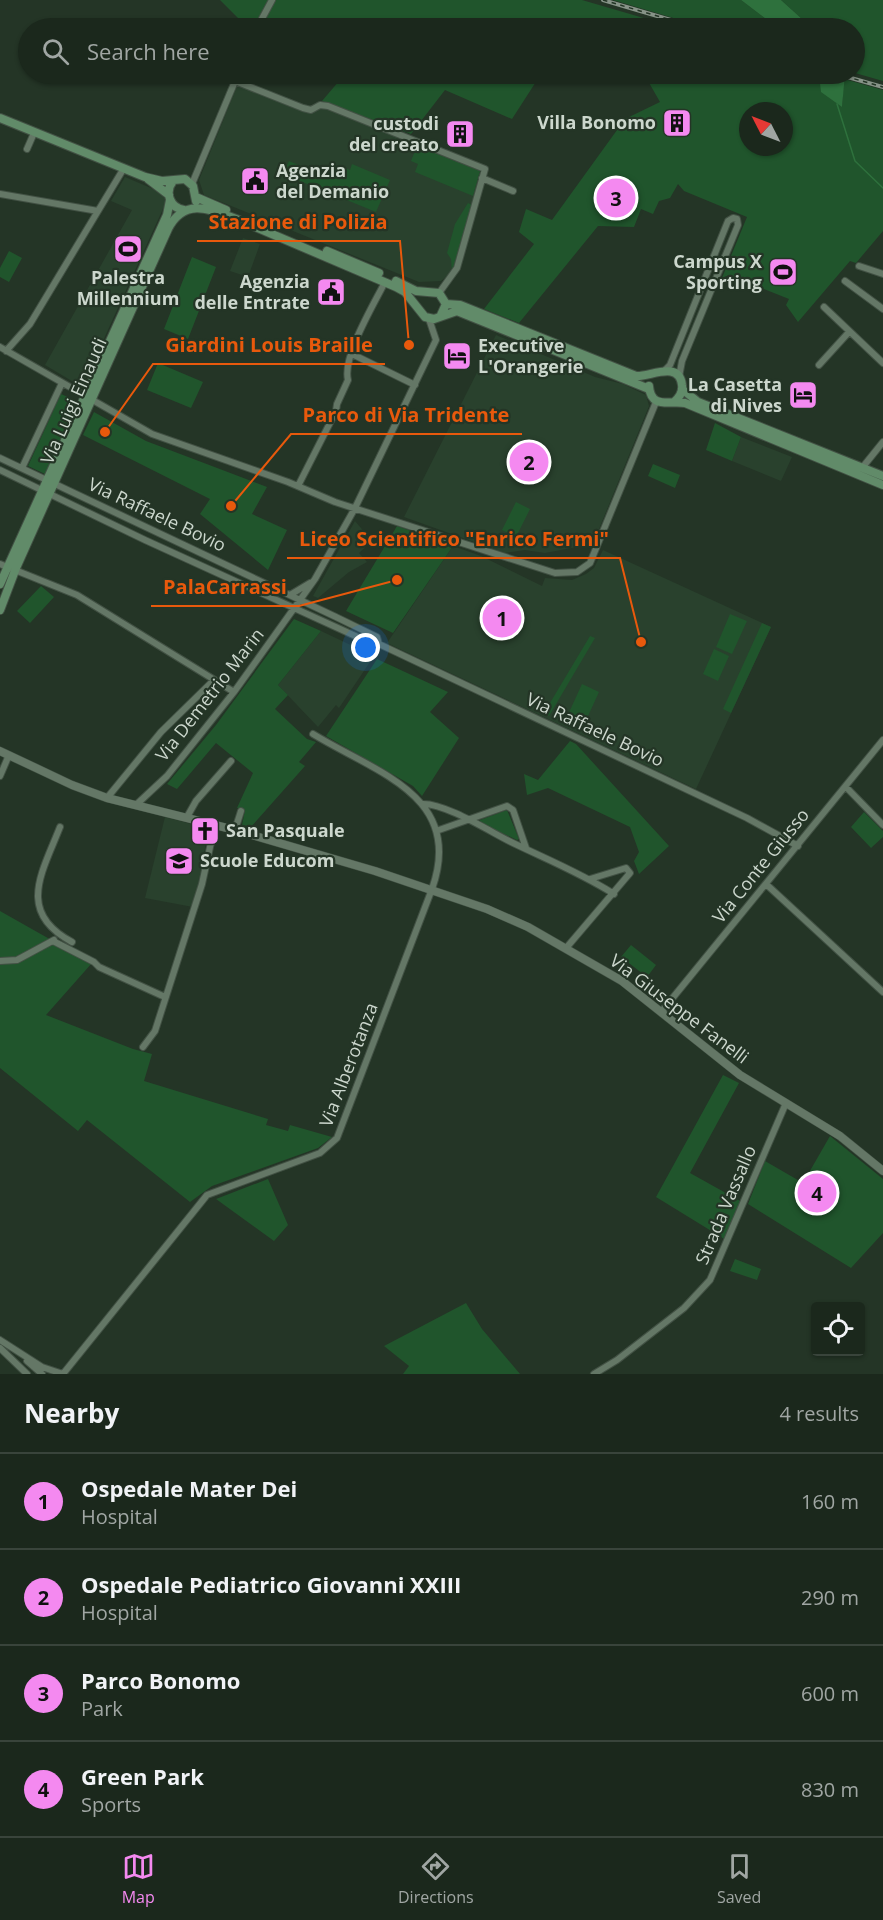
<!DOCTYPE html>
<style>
:root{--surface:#1b281c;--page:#283429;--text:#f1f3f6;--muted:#a0a6a3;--line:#39443b;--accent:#f489f0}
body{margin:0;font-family:"Open Sans",sans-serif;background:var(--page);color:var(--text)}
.controls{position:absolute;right:18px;bottom:18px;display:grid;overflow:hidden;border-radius:6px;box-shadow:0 2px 4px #0004}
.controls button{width:54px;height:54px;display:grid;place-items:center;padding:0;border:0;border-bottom:2px solid var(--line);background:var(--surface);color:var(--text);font:30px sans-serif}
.compass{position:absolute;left:739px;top:102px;width:54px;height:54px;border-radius:50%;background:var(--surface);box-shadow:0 2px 4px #0004;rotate:312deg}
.you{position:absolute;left:366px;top:648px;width:21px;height:21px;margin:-15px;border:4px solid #fff;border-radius:50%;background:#1a73e8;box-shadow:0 0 0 9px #1a73e833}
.badge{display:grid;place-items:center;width:39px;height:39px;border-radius:50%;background:var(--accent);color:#111;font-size:20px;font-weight:700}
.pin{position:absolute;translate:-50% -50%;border:3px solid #fff;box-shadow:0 2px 6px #0006}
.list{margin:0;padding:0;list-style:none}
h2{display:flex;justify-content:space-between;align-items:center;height:78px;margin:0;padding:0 24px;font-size:26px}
h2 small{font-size:20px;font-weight:400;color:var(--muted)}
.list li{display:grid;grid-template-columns:39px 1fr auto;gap:18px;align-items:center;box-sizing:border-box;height:96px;padding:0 24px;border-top:2px solid var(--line)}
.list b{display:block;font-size:22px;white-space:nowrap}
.list p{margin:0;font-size:20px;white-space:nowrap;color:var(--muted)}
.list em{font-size:20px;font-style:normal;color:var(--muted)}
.icon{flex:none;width:33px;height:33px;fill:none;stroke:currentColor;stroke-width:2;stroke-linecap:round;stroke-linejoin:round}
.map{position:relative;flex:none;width:883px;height:1374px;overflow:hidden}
.search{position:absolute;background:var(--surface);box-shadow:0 2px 4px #0004;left:18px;right:18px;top:18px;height:66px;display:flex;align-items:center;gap:15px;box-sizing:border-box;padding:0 21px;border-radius:33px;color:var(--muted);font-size:22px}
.sheet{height:462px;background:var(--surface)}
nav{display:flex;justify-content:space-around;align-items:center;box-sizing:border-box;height:84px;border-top:2px solid var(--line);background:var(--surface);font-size:16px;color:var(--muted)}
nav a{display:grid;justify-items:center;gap:3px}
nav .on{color:var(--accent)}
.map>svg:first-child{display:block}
.built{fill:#29412d}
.green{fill:#20552c;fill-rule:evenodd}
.water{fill:#2e713d}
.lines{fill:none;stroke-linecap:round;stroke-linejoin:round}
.stream{stroke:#2e713d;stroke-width:1.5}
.minor-casing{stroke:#425144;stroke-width:8}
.tertiary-casing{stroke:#425144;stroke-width:9}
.secondary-casing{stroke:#425144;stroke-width:10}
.minor{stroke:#647766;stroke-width:6}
.tertiary{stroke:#647766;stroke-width:8}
.secondary{stroke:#618b69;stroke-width:8}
.rail-casing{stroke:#869387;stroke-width:4}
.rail{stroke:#243526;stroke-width:1.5;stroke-dasharray:4.5;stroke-linecap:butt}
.labels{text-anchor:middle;stroke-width:4.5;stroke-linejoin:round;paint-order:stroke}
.poi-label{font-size:18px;font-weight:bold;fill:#ccd7cd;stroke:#243526;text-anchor:end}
.street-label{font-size:18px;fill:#ccd7cd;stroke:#243526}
.leader{fill:none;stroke:#e8590c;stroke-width:2}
.callout-dot{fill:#e8590c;stroke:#243526;stroke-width:2}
.callout-label{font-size:20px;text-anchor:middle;font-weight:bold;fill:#e8590c;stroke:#243526;stroke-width:4.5;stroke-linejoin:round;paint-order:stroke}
</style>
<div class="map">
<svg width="883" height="1374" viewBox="0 0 883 1374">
<rect width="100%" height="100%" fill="#243526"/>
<!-- built -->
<path class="built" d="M240,79l69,28 13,-6 160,71 -30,100 -11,9 -22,1 -215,-87 -5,-15z
M125,177l33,14 9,9 -85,187 -37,-22 87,-155 -21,-9z
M243,238l17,6 -12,33 -18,-6z
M496,335l99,42 28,7 23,11 3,11 -56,138 -48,9 -20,-3 -20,3 -101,-36z
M741,437l51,20 -11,24 -49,-20z
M355,521l17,20 -13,12 8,9 -18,10 -31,26 -5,-2z
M453,546l28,10 61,30 3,-8 27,2 14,-6 8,-6 9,-18 168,77 -75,162 -309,-146z
M321,631l53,25 -35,52 -3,-3 -18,22 -40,-42z
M165,817l38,10 -1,7 5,1 -8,53 -6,19 -48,-9z"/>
<!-- green -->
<path class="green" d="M220,0h362l96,28h-60l-4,-7 -13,7h-316l-19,-8 -18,8z
M613,0h128l37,28h-71z
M781,0h102v81l-28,-8 -1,-45h-42z
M345,74h196l-29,45 -67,-29 -34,44 -89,-33z
M644,74h175l-1,4 24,29 2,-28 39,11v141l-27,32 -6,-2 -52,61 -12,-17 3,-6 -60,-24 -7,3 25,-61 -63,-26 -6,-7 -8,14 -11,3 -6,13 -12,-5 -7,18 -36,-1 -79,97 -35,-14 50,-65 -15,-12 7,-23 26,11 73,-101 35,-17zM748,111h36v36h-36z
M417,146l63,25 -7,25 -58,-24 3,-8 -7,-3z
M289,161l43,18 6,-14 12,5 2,-6 38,16 -14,32 -93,-38z
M468,203l4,2 -20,67 -1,-13 -4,-6 8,-29z
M9,251l13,7 -13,24 -9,-5v-9z
M192,257l24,10 -28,72 -24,-10z
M158,363l45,19 -12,26 -44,-18z
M61,394l18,8 -34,72 -17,-8z
M94,412l52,29 121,46 -15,27 35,16 -19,40 -68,-56 10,-15 -127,-64z
M715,423l26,14 -9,24 -26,-11z
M653,464l27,11 -5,13 -27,-12z
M516,502l14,7 -14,28 -14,-7z
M397,526l56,20 -60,87 -47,-22z
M41,586l13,11 -24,26 -13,-12z
M730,614l17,7 -15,33 -16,-7z
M294,619l27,12 -43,54 10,10 -13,14 32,30 9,3 -17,20 6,4 -54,61 -9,-2 3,-15 -8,-2 16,-35 -37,-30 -39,46 -10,-5 49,-59z
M762,623l9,4 -40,86 -8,-4z
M590,636l5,2 -46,78 -5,-3z
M714,649l15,7 -11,25 -15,-7z
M377,659l71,33 -18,20 29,26 -37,58 -9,-10 -87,-50z
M582,684l17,8 -16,35 -17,-8z
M570,741l6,3 93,102 -30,28 -5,-13 5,-9 -9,-25 -82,-39 -21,7 -3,-21 14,6z
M507,810l12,29 -2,1 -37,-17v-3z
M864,812l19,19v6l-12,11 -20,-21z
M0,911l92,52 -46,52 87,34 19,5 -8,27 124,38 -2,6 22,6 2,-6 42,12 -14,11 -106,38 -22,16 -103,-82 -9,11 -78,-63z
M631,945l25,20 -9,12 -26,-20z
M723,1075l16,8 -49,90 52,29 -16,38 -70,-43z
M830,1136l53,43v54l-32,35 -103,-64 17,-43 38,22z
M268,1179l20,46 -14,16 -58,-42z
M735,1259l26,10 -4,11 -27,-9z
M466,1303l16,26 38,45h-117l6,-8 -25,-20z"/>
<!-- water -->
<path class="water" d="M741,0h40l31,28h-34z
M819,74h26l-3,33 -21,-15z"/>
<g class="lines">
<!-- stream -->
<path class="stream" d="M837,104l18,57 28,27"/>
<!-- minor casing -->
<g class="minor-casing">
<path id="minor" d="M257,28l15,-28
M235,81l68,27 8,2 9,-5 8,1 157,63 -28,99 -18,25
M27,149l7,-16
M482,178l31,13
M192,184l46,-110
M0,194l98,17 26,-43
M859,266l24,8
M845,281l38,28
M824,307l59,56
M0,347l152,87 136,48 47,20 220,71 22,-1 13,-9 66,-161
M6,351l24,-27 68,-113
M352,354l63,31
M819,365l30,-33
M665,370l5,-5 58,-144 5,-3 4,1 1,6 -56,136 -3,16
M0,458l336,159 41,20 2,7
M22,468l40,-85
M862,468l21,-26
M0,470l145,70 228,104h6l368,174 51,28
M298,486l38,-75 1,-7 11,-24c-6,-23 26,-76 37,-98
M0,564l77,31 157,97
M290,595l20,-12
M0,776l9,-21
M846,787l37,38
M107,798l54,-66 53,-52
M137,804l30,-28 67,-84 81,-113 40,-71 81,-168 -7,-21
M422,804c23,-1 67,27 89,38 35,17 70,31 103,52
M187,817l9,-16 35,-40
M60,827c-18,46 -44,85 12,115
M235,830l6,-19
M439,830l68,-24 6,4 13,38
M766,884l117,108
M53,941l41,21 5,5 66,30
M567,947l63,-74 -4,-5 -36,11
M0,961l17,-1 37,-20
M662,1011l221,-271
M143,1047l12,-16 47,-147 13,-60
M0,1340l42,27 21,7
M0,1348l27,26
M27,1361l15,13
M63,1374l144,-179 113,-42 17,-15 95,-249c33,-93 -55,-116 -119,-155
M594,1374l23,-14 67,-52 26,-28 76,-177"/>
</g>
<!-- tertiary casing -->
<g class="tertiary-casing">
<path id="tertiary" d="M0,751l72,34 35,13 128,32 140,41 112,38 41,18 94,54 118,94 100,61 43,35"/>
</g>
<!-- secondary casing -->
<g class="secondary-casing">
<path id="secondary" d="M0,118l145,59 17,4 23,-2 8,7 3,15
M148,179l21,16
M173,181c-9,11 -3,27 11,29
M196,197l30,13
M327,251l52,22
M396,281l20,10 23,2 7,11 -5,11
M446,304l14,1 176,71c14,1 43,-16 46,9 1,7 -2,12 -8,17
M649,386c2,24 21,14 36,17l198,82
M682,389l16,13 185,74
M0,584l167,-369 3,-15
M0,610l16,-42 152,-339c17,-33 44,-19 71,-9l157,67 9,5 20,25 9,2 23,-8 192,78"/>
</g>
<!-- minor -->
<use href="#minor" class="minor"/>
<!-- tertiary -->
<use href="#tertiary" class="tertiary"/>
<!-- secondary -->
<use href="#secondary" class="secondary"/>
<!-- rail casing -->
<g class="rail-casing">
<path id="rail" d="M603,0l95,28
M837,74l46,13"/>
</g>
<!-- rail -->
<use href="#rail" class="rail"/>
</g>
<!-- icons -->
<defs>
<g id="building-square" transform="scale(1.5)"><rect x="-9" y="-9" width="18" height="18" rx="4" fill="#f489f0" stroke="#243526"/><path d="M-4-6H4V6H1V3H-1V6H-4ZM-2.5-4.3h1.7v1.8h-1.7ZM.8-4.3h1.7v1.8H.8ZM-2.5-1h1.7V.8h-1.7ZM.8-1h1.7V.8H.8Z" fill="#111"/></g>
<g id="civic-square" transform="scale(1.5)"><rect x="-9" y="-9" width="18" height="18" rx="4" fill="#f489f0" stroke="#243526"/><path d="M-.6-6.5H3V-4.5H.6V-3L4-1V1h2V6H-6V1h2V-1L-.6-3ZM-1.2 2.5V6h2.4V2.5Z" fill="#111"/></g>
<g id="stadium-square" transform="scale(1.5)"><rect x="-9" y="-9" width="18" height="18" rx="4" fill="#f489f0" stroke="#243526"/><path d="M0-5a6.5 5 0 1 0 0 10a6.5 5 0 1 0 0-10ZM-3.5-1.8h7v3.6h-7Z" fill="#111"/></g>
<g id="hotel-square" transform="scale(1.5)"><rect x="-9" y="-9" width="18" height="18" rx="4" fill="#f489f0" stroke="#243526"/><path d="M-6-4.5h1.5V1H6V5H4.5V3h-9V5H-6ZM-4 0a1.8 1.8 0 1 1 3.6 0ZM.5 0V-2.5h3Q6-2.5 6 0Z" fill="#111"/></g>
<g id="church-square" transform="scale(1.5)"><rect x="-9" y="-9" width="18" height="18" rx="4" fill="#f489f0" stroke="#243526"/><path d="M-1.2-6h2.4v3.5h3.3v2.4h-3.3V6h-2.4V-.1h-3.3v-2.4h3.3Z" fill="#111"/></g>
<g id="school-square" transform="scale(1.5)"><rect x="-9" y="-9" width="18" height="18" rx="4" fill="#f489f0" stroke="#243526"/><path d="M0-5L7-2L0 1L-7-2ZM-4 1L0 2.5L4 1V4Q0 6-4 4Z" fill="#111"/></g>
</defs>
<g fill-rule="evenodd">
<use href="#building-square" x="677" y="123"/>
<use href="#building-square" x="460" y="134"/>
<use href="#civic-square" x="255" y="181"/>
<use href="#stadium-square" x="128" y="249"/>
<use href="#stadium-square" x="783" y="272"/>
<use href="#civic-square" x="331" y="292"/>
<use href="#hotel-square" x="457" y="356"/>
<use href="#hotel-square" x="803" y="395"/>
<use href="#church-square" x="205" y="831"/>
<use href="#school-square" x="179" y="861"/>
</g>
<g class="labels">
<!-- poi labels -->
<g class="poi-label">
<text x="656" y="129">Villa Bonomo</text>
<text x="439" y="130">custodi<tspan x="439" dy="21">del creato</tspan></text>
<text x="276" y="177" text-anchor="start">Agenzia<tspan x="276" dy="21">del Demanio</tspan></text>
<text x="762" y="268">Campus X<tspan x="762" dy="21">Sporting</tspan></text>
<text x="128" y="284" text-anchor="middle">Palestra<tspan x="128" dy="21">Millennium</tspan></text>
<text x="310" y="288">Agenzia<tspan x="310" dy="21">delle Entrate</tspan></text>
<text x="478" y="352" text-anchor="start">Executive<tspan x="478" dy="21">L'Orangerie</tspan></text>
<text x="782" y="391">La Casetta<tspan x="782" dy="21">di Nives</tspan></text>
<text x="226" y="837" text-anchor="start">San Pasquale</text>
<text x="200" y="867" text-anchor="start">Scuole Educom</text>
</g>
<!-- street labels -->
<g class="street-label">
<text transform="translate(74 401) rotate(-66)" y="6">Via Luigi Einaudi</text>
<text transform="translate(157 515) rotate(25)" y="6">Via Raffaele Bovio</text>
<text transform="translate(210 695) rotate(-52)" y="6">Via Demetrio Marin</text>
<text transform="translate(595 730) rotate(25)" y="6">Via Raffaele Bovio</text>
<text transform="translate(761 866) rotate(-51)" y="6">Via Conte Giusso</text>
<text transform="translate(679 1009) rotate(37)" y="6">Via Giuseppe Fanelli</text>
<text transform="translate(349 1065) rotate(-69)" y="6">Via Alberotanza</text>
<text transform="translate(726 1205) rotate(-67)" y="6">Strada Vassallo</text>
</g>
</g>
<!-- callouts -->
<path class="leader" d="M409 345L400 241H197M105 432L153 364H385M231 506L291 434H522M641 642L620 558H287M397 580L299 606H151"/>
<g class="callout-dot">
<circle cx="409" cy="345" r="6"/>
<circle cx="105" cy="432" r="6"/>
<circle cx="231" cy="506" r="6"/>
<circle cx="641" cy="642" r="6"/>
<circle cx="397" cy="580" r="6"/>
</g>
<g class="callout-label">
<text x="298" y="229">Stazione di Polizia</text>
<text x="269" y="352">Giardini Louis Braille</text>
<text x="406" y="422">Parco di Via Tridente</text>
<text x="454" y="546">Liceo Scientifico "Enrico Fermi"</text>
<text x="225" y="594">PalaCarrassi</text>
</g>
</svg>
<div class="controls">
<button><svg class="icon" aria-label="locate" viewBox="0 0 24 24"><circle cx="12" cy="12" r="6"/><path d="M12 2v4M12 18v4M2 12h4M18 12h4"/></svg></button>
</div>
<svg class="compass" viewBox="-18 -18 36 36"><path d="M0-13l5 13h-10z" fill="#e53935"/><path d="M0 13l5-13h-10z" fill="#a0a6a3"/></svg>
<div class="you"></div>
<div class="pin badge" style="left:502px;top:618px">1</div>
<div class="pin badge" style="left:529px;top:462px">2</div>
<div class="pin badge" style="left:616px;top:198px">3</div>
<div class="pin badge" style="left:817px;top:1193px">4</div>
<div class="search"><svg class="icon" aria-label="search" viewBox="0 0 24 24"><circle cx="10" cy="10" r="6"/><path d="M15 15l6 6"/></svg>Search here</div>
</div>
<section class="sheet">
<h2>Nearby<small>4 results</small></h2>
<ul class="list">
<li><span class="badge">1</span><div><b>Ospedale Mater Dei</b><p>Hospital</p></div><em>160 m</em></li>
<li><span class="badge">2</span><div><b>Ospedale Pediatrico Giovanni XXIII</b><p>Hospital</p></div><em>290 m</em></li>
<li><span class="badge">3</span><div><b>Parco Bonomo</b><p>Park</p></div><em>600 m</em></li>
<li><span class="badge">4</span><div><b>Green Park</b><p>Sports</p></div><em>830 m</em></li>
</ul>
</section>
<nav>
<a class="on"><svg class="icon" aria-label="map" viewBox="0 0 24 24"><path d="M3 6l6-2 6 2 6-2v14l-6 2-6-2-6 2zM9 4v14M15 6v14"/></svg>Map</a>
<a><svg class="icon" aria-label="directions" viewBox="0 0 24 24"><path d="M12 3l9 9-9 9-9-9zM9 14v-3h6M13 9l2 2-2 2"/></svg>Directions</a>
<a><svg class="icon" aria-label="saved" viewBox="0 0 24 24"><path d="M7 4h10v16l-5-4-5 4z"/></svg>Saved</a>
</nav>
